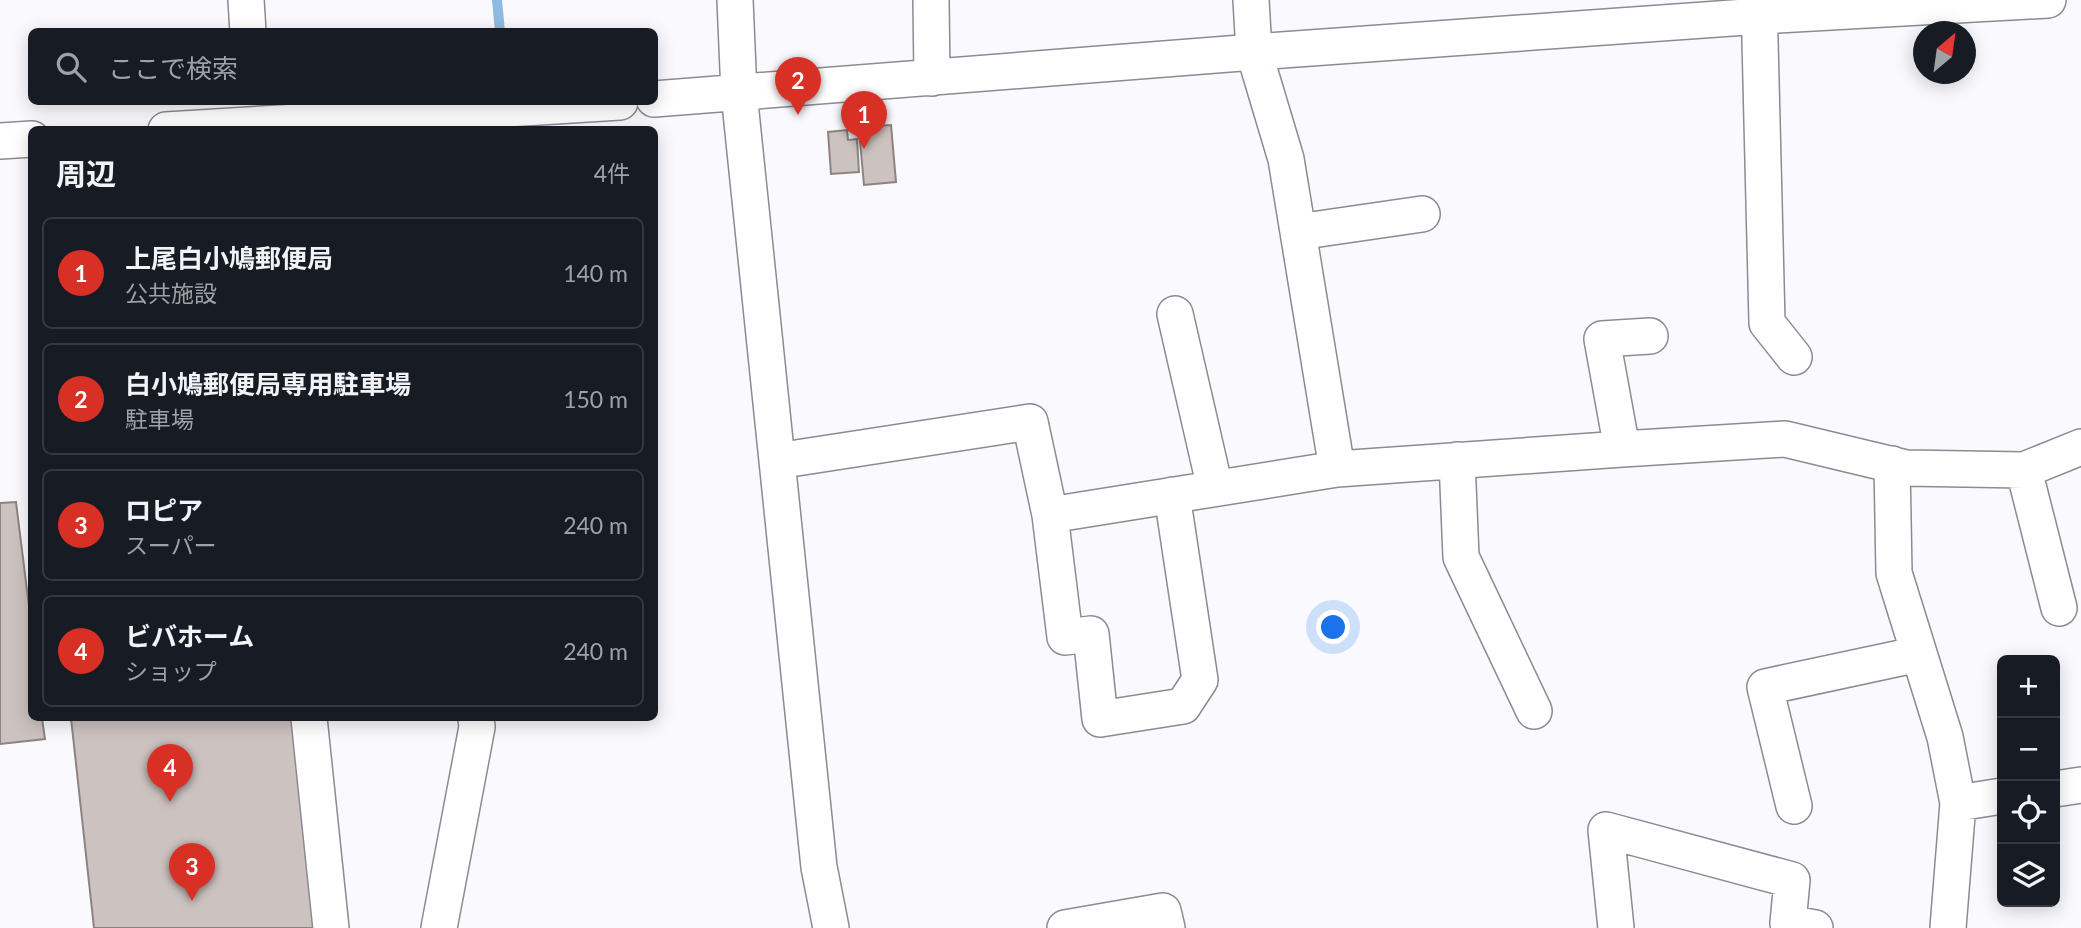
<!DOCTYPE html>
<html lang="ja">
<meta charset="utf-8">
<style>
:root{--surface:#171b24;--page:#20242c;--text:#f1f3f6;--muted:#9ea1a6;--line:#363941;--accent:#d93025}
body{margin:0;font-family:Lato,"Noto Sans JP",sans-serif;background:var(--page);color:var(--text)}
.controls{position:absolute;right:21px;bottom:21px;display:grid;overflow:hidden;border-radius:10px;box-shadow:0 4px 18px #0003}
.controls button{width:63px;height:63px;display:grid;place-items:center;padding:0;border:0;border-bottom:2px solid var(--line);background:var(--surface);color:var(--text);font:35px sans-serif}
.compass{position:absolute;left:1913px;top:21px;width:63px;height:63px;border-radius:50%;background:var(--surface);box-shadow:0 4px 18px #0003;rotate:29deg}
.you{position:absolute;left:1334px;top:628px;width:24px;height:24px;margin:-18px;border:5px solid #fff;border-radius:50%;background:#1a73e8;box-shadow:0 0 0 10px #1a73e833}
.badge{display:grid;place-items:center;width:46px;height:46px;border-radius:50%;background:var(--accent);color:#fff;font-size:23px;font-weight:700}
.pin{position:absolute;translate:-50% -58px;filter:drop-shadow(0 2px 4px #0008)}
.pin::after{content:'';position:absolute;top:37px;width:24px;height:21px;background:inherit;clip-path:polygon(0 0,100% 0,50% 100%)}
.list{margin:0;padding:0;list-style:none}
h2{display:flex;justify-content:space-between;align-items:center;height:91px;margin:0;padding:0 28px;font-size:30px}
h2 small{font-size:23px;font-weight:400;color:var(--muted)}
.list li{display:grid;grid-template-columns:46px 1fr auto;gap:21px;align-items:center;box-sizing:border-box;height:112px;margin:0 14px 14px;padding:0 14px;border:2px solid var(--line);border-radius:10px}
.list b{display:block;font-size:26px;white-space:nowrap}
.list p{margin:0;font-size:23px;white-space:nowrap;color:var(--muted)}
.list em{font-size:23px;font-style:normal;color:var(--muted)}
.icon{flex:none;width:38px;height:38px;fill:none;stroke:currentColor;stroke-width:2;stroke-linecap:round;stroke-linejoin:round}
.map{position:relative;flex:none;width:2081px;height:928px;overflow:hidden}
.search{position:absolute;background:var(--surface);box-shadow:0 4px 18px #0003;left:28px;top:28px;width:630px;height:77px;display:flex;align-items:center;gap:18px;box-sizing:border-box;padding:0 24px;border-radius:10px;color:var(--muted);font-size:26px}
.panel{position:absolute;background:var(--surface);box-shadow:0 4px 18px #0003;left:28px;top:126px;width:630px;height:595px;border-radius:10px}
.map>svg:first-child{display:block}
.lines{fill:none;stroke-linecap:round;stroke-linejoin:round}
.stream{stroke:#8fbadf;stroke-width:10}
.building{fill:#ccc2bf;stroke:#8d8481;stroke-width:2}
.minor-casing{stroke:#8a8b93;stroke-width:38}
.minor{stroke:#fff;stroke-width:35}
</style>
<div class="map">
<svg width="2081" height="928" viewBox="0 0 2081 928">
<rect width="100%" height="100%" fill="#fafafe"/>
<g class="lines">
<!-- stream -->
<path class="stream" d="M497,0l3,32"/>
</g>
<!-- building -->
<path class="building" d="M873,118l1,8 17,-1 5,57 -32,3 -6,-66z
M847,130l1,10 9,-1 2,33 -28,2 -3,-42z
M16,502l16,128v88h10l3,21 -45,5v-241z
M71,718h222l23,210h-222z"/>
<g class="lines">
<!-- minor casing -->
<g class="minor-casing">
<path id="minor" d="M246,0l2,32
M735,0l4,93 80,774 12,61
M931,0l1,78
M1251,0l3,52 32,107 51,310
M1759,0l8,323 27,34
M654,99l600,-47 506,-36 288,-16
M166,130l454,-28
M0,141l32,-2
M1298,232l124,-18
M1175,314l40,174
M1622,449l-20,-110 48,-3
M1457,460l4,97 73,154
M777,461l253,-39 20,93 15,122 26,-3 9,85 83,-13 17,-26 -28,-185
M1892,464l2,109 51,164 13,66 44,-7
M2024,470l35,138
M1050,515l287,-46 285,-20 163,-10 121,29 118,2 57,-23
M309,718l22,210
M2055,789l26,-4
M1794,806l-29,-119 154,-33
M439,928l38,-201 -1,-9
M1065,928l98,-17 4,17
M1616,928l-10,-98 186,50 -4,43 27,5
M1948,928l10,-125"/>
</g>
<!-- minor -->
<use href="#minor" class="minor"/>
</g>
</svg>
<div class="controls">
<button>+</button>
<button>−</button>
<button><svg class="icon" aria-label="locate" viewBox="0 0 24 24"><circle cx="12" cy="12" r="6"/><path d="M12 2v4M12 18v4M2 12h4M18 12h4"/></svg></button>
<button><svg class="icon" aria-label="layers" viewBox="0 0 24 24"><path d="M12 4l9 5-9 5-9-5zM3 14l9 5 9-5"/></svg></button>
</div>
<svg class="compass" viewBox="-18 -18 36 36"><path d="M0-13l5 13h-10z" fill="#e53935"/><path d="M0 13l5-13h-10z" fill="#9ea1a6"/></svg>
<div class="you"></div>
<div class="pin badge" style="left:864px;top:149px">1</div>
<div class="pin badge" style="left:798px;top:115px">2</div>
<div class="pin badge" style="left:192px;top:901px">3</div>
<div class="pin badge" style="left:170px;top:802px">4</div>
<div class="search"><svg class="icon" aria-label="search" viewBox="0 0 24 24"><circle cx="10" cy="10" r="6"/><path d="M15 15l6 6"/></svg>ここで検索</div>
<section class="panel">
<h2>周辺<small>4件</small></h2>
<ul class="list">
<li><span class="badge">1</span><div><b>上尾白小鳩郵便局</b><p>公共施設</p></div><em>140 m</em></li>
<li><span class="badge">2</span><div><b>白小鳩郵便局専用駐車場</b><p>駐車場</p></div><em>150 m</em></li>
<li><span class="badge">3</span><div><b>ロピア</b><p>スーパー</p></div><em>240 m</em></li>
<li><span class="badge">4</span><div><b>ビバホーム</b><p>ショップ</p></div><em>240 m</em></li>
</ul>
</section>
</div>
